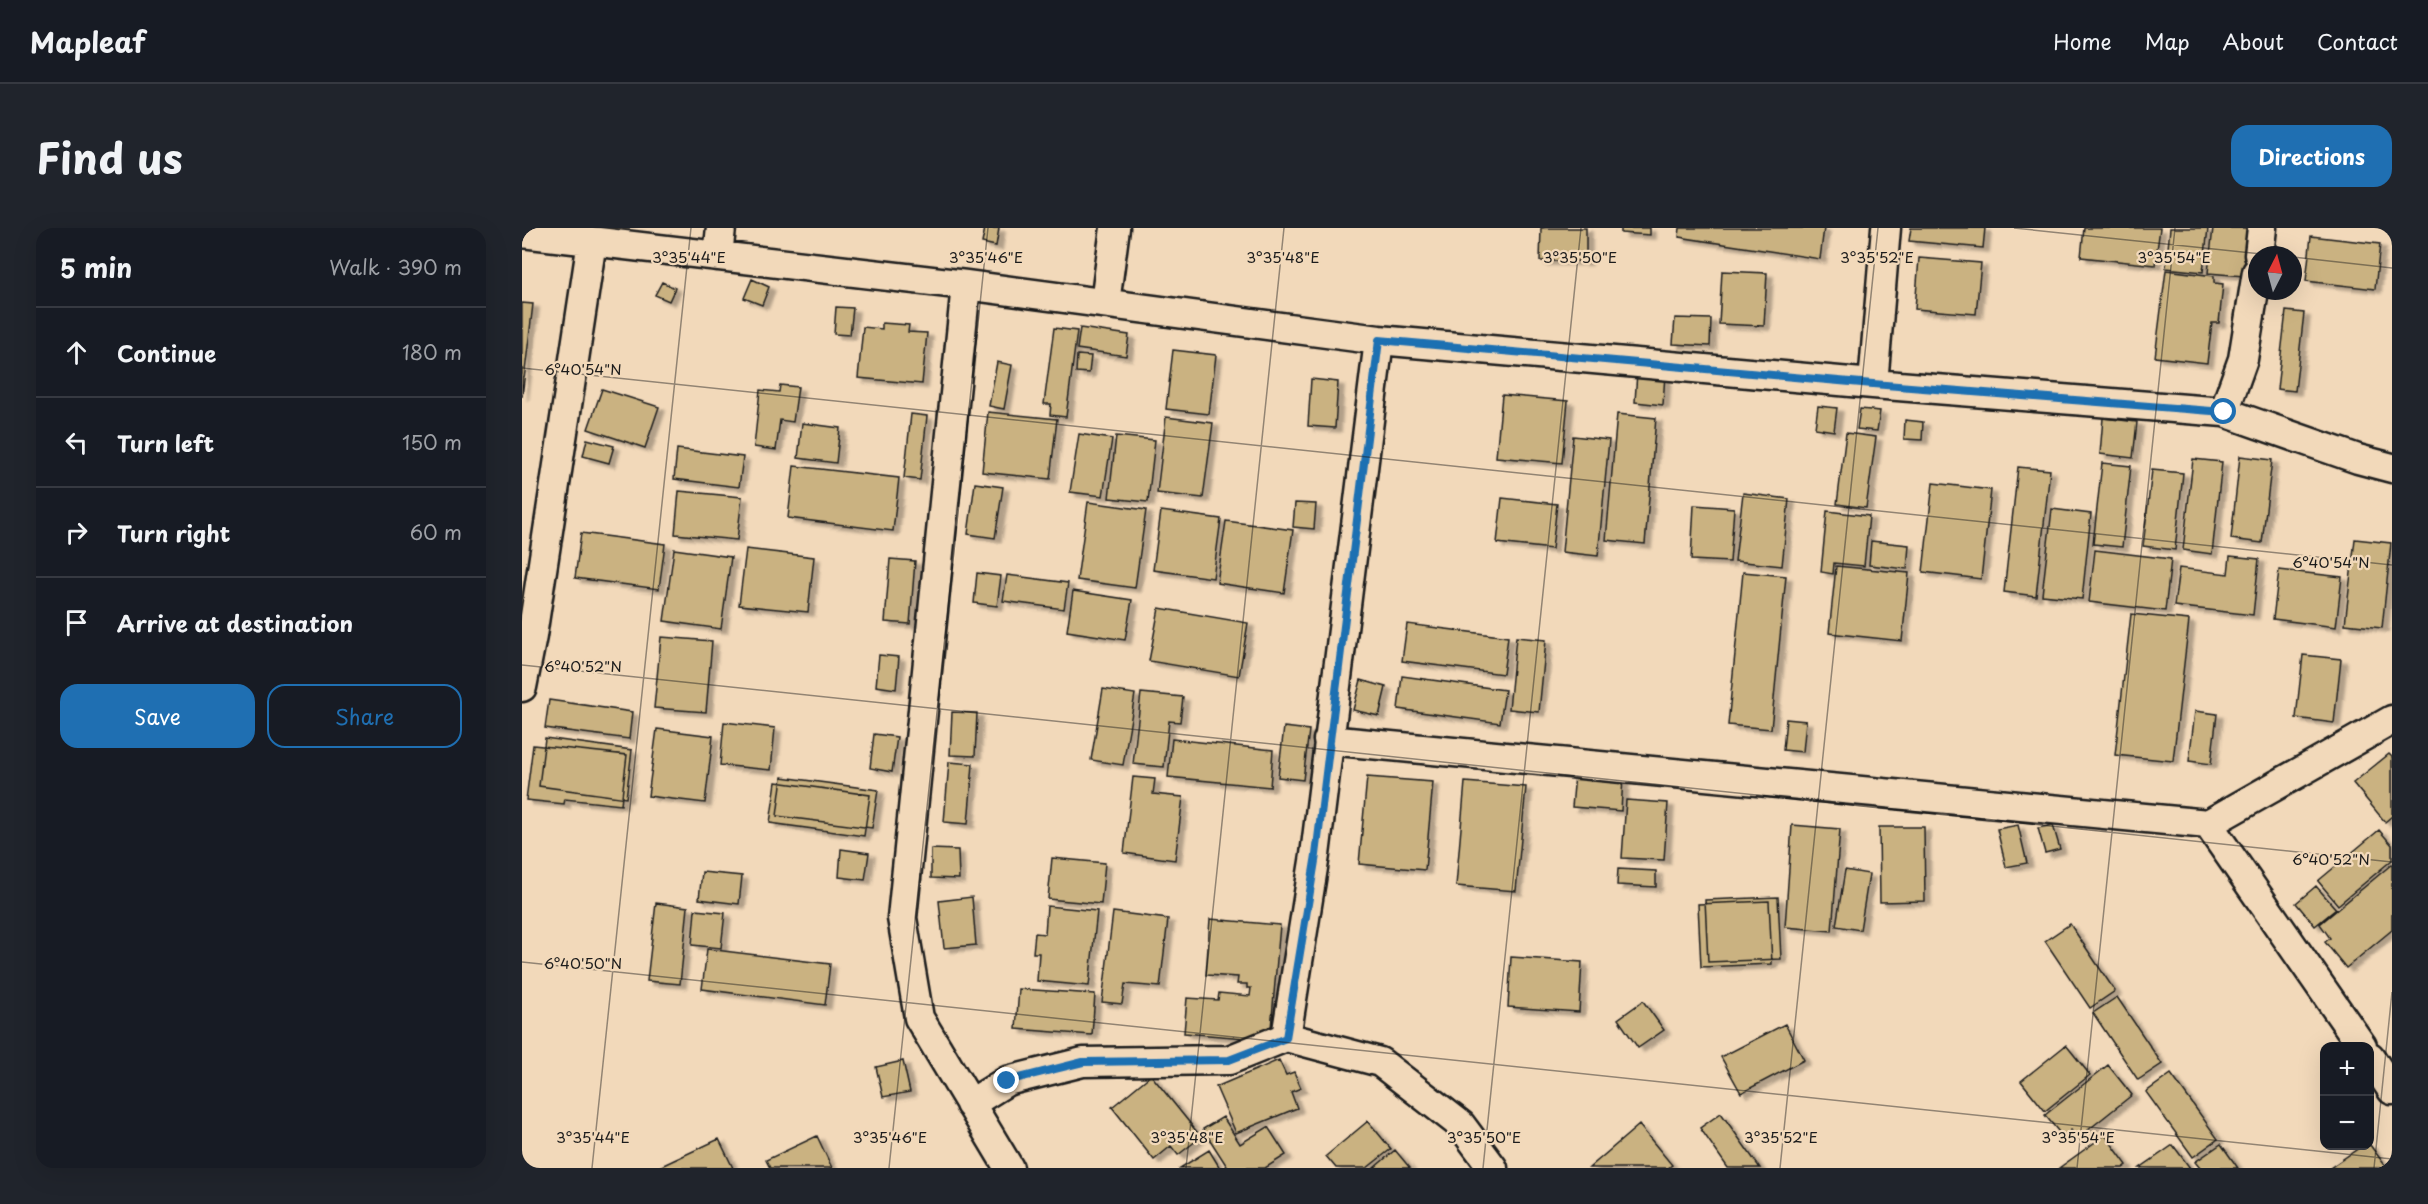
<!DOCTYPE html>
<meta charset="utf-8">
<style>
:root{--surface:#171b24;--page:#20242c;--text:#f1f3f6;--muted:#9ea1a6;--line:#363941;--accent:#1f6fb2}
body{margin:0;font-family:"Playpen Sans",sans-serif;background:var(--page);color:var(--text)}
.controls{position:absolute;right:18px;bottom:18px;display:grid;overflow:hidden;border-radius:12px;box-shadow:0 6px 24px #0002}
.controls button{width:54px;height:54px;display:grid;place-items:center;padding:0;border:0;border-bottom:2px solid var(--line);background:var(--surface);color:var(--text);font:30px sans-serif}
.compass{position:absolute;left:1726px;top:18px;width:54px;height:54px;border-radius:50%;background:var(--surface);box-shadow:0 6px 24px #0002;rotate:6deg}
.stop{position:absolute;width:18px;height:18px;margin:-14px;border:4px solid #1f6fb2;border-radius:50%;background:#fff}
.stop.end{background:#1f6fb2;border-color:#fff;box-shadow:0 2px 6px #0008}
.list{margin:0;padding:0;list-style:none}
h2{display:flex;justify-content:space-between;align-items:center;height:78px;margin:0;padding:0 24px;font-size:26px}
h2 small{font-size:20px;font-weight:400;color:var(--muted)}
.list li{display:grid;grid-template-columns:39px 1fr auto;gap:18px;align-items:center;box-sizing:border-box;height:90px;padding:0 24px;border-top:2px solid var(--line)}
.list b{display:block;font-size:22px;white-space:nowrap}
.list em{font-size:20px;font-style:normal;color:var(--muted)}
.actions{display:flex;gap:12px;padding:18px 24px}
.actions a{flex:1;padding:14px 0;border:2px solid var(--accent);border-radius:18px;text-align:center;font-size:21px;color:var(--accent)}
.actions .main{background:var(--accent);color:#fff}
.icon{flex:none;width:33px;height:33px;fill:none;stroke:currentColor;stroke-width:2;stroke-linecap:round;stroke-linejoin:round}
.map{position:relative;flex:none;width:1870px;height:940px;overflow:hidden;border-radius:18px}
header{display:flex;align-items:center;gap:36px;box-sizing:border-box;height:84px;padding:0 30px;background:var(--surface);border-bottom:2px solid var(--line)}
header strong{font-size:28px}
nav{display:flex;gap:33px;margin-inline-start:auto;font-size:21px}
.intro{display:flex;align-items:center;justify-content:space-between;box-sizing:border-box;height:144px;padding:0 36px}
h1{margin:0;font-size:42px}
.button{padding:15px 27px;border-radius:18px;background:var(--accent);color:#fff;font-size:21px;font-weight:700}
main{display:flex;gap:36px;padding:0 36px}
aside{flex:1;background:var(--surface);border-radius:18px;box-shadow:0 6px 24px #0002}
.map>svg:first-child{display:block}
.building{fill:#cab281;stroke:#1c1c1c;stroke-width:1.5;filter:url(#shadow)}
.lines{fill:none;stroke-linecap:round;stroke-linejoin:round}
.minor-casing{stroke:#1c1c1c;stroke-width:33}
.minor{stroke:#f2d9ba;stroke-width:28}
.route{stroke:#1f6fb2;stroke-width:8}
.ticks{fill:none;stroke:#1c1c1c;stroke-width:1.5;stroke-opacity:0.45}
.ticks-label{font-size:15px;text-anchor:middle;fill:#1c1c1c;stroke:#f2d9ba;stroke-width:4.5;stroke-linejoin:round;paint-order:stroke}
</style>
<header>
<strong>Mapleaf</strong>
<nav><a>Home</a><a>Map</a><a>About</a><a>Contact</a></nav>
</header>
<div class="intro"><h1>Find us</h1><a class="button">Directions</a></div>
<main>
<aside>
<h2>5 min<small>Walk · 390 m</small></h2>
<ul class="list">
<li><svg class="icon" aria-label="ahead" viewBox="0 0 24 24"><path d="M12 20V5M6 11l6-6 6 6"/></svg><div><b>Continue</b></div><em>180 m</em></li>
<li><svg class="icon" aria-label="left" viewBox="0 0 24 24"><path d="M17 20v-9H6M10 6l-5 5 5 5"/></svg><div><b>Turn left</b></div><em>150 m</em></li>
<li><svg class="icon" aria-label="right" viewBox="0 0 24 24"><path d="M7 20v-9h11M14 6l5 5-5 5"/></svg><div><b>Turn right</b></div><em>60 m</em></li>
<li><svg class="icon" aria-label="arrive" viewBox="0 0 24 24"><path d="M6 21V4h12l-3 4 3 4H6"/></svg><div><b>Arrive at destination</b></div></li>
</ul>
<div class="actions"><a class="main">Save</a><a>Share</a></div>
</aside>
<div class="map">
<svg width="1870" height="940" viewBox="0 0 1870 940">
<defs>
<filter id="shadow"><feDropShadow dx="6" dy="4" stdDeviation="1.5" flood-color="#0004"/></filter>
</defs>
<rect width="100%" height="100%" fill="#f2d9ba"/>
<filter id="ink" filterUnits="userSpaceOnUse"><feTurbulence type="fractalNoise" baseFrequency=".0167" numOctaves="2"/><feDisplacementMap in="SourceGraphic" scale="12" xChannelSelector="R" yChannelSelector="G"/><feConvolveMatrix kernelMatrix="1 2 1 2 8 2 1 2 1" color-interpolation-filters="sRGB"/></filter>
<g filter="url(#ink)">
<!-- building -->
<path class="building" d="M463,0h14l-3,18 -14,-3z
M1019,0h45v33h-46z
M1099,0h29v7l-29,-2z
M1158,0h144l-4,31 -141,-22z
M1389,0h74l-2,20 -74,-7z
M1562,0h76l-5,37 -74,-8z
M1648,0h38l-5,44 -37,-4z
M1691,0h36l-5,48 -36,-3z
M1789,8l69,8 -5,45 -69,-8z
M1397,30l62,5 -5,51 -61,-5z
M1644,42l48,6v7l9,1 -4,39h-7l-5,40 -52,-6z
M1200,43l45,2 -3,53 -45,-2z
M230,51l17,8 -7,18 -18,-7z
M140,54l13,6 -6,13 -14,-6z
M0,75l11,1 -11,93z
M314,79l17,1 -3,27 -16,-1z
M1764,83l18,2 -9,78 -18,-2z
M1153,90l36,1 -1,27 -37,-2z
M360,95l27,2 -1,7 19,1 -5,51 -64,-6 5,-51 19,2z
M532,100l23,3 -11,86 -16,-2 1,-11h-7z
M558,100l49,7 -3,21 -49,-7z
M651,122l43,5 -7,59 -43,-5z
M555,127l14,1 -2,17 -13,-1z
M475,134l15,3 -8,44 -15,-3z
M1115,144l28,2 -2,31 -28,-3z
M789,151l27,3 -3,46 -27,-2z
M258,157l18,2 -5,35 -13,-2 -4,30 -22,-3 6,-57 19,2z
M80,161l57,18 -14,41 -57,-19z
M980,167l66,6 -6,62 -66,-6z
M1296,178l19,2 -3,23 -19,-3z
M1338,181l20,2 -3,20 -20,-2z
M466,184l69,7 -7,60 -68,-7z
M389,186l16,2 -7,64 -16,-2z
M1095,186l39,4 -11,126 -39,-4z
M644,189l47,6 -10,75 -46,-5z
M1581,190l34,4 -4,36 -33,-4z
M1383,192l18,2 -1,18 -18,-1z
M280,195l38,5 -4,35 -38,-5z
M1324,205l30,4 -10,71 -29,-4z
M557,206l33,5 -9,57 -33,-4z
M594,208l39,4 -7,62 -39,-4z
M1051,208l36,4 -11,116 -36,-4z
M65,211l27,7 -5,17 -26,-7z
M155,221l66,8 -4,30 -65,-8z
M1718,228l32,4 -10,83 -31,-4z
M1671,231l29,3 -10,92 -29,-4z
M1580,235l29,3 -9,81 -29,-3z
M272,238l105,12 -6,53 -105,-13z
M1496,239l32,3 -14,126 -32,-4z
M1630,242l31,3 -8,77 -32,-4z
M453,255l28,4 -8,51 -27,-4z
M1411,255l58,7 -10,89 -58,-7z
M157,263l63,6 -5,43 -62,-6z
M1221,265l46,6 -7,67 -47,-5z
M980,270l55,6 -5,45 -55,-6z
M566,274l58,8 -11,78 -58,-8z
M773,275l21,1 -2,25 -21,-2z
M1172,277l40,3 -4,54 -39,-2z
M1530,281l39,5 -9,85 -40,-4z
M639,283l60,8 -8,59 -60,-8z
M1305,283l42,5 -5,50 -30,-3 -1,11 -12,-2z
M704,293l67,9 -9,63 -67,-10z
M59,305l84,11 -6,45 -84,-11z
M1833,311l36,4 -9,85 -37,-4z
M1349,313l38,4 -2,24 -38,-4z
M152,321l57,8 -10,72 -57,-8z
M224,321l68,8 -6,55 -69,-7z
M1573,322l76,9 -6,52 -76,-9z
M1708,328l29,3 -6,56 -79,-9 5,-38 49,6z
M368,331l25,2 -5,63 -25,-2z
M1314,338l73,7 -7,68 -73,-8z
M1757,342l63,7 -6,50 -63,-8z
M1221,344l43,4 -15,153 -43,-4z
M455,345l24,3 -4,30 -23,-3z
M485,347l61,8 -4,26 -61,-8z
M551,363l59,9 -7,40 -58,-9z
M637,380l89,15 -9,53 -90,-15z
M1609,386l58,6 -16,141 -58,-6z
M885,396l101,13 -5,37 -101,-13z
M139,409l51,4 -6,71 -52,-4z
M994,409l30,3 -7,72 -30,-3z
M357,427l20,2 -3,32 -20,-3z
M1781,427l38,4 -7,64 -38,-5z
M880,448l103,14 -5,33 -102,-14z
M839,452l25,7 -7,29 -26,-6z
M581,461l32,5 -12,71 -32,-5z
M619,465l42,4 -3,25 -11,-1 -5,46 -31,-3z
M27,472l83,12 -3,27 -84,-11z
M1673,483l22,3 -6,50 -22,-3z
M430,484l25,1 -2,43 -25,-1z
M1264,491l20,2 -3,31 -20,-2z
M202,494l51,6 -4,42 -51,-5z
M762,499l25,3 -6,50 -25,-3z
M135,501l56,7 -8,67 -57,-7z
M352,506l23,3 -5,35 -22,-4z
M23,510l87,12 -6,48 -87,-12z
M650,511l101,11 -3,37 -102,-10z
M11,517l94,10 -6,50 -56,-6 -1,5 -38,-4z
M1867,526l3,3v59l-7,6 -32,-39z
M427,534l24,2 -5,60 -24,-2z
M1053,547l48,3 -2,33 -49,-4z
M260,549l96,13 -6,38 -95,-12z
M611,549l22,2 -2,15 30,3 -8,63 -51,-7z
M845,549l66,5 -8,88 -66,-6z
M254,554l94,13 -6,41 -94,-13z
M943,554l61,5 -10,104 -60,-5z
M1104,572l42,3 -4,57 -42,-2z
M1270,597l48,4 -8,102 -47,-4z
M1496,597l9,38 -21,4 -9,-38z
M1531,597l7,24 -15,4 -7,-25z
M1357,599h45l1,74 -45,1z
M1857,602l13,15v15l-54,45 -20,-24z
M319,621l28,4 -4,27 -26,-3z
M409,621l27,1 1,29 -28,-1z
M530,630l53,5 -4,41 -53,-5z
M1870,636v66l-46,38 -21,-26 5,-4 -10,-14z
M1096,641l38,2v16l-39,-2z
M1323,642l24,4 -9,56 -24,-4z
M180,644l40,4 -3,28 -40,-5z
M1794,658l20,23 -21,17 -19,-23z
M450,669l4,48 -32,3 -5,-47z
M1256,669l3,62 -73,3 -3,-62z
M1247,673l3,63 -71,3 -3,-63z
M134,675l32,4 -8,77 -33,-3z
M525,678l50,5 -8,75 -52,-5 2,-28h-6l2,-20 10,1z
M173,682l30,3 -4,35 -29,-3z
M591,684l55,7 -8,68 -35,-3 -3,20 -20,-2z
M688,691l70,6 -10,115 -86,-7 3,-35 31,2 1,-7 31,3 1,-8h-4v-4h-10l1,-7 -32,-2z
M1548,696l45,67 -25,17 -45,-67z
M185,721l123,15 -5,41 -123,-16z
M989,729l71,5 -3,50 -71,-5z
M497,761l76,5 -3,41 -76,-6z
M1595,769l45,67 -24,16 -45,-67z
M1121,773l21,29 -26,18 -20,-29z
M1263,796l19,36 -63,33 -20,-36z
M1544,817l24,30 -45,36 -24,-30z
M757,832l7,15 8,-3 7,16 -10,4 6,16 -61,25 -20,-46z
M381,833l7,31 -27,5 -7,-30z
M1586,837l24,30 -54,43 -7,-8 -8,7 -18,-22z
M1649,846l47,65 -25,18 -47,-65z
M629,847l50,62 -23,18 -7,-9 -17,14 -42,-53z
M1199,885l39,55h-32l-28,-40z
M701,889l17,27 28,-17 18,28 -21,13h-37l-25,-39z
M846,893l23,28 -24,19h-31l-10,-12z
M1117,897l33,40 -4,3h-79z
M1583,907l22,30 -4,3h-64z
M295,908l15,32h-62l-4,-8z
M197,911l14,29h-76z
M1699,916l17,24h-38l-5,-6z
M1651,917l17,23h-50z
M1848,917l17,23h-57l32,-22z
M687,922l11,18h-40z
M873,922l15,18h-36z"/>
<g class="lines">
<!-- minor casing -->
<g class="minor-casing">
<path id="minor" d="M0,5l444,52 413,55 494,44 351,28 134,47 34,9
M1737,27l3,-27
M196,28l3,-28
M444,57l-64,633 17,100 90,150
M583,75l10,-75
M1351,156l13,-156
M1702,184l19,-53 14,-87
M0,459l10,-51 60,-395
M806,512l880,84 184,-104
M1686,596l154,222
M764,809l29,-182 64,-515
M1848,829l22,33
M448,876l37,-23 76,-19 146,-2 57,-23 94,25 81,63 32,43"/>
</g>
<!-- minor -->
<use href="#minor" class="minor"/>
</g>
</g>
<g class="lines" filter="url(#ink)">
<!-- route -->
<path class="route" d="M485,853l76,-19 146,-2 57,-22 30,-183 63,-515 494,44 351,28"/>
</g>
<!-- ticks -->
<path class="ticks" d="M1492,0l257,27M1771,29l99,11M0,140l1870,197M0,437l1870,197M0,734l1870,197M70,940l99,-940M367,940l99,-940M664,940l98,-940M961,940l98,-940M1258,940l98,-940M1555,940l98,-940M1852,940l18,-176"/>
<g class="ticks-label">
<text x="167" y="35">3°35'44"E</text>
<text x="464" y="35">3°35'46"E</text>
<text x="761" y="35">3°35'48"E</text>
<text x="1058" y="35">3°35'50"E</text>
<text x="1355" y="35">3°35'52"E</text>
<text x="1652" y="35">3°35'54"E</text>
<text x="61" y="147">6°40'54"N</text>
<text x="1809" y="340">6°40'54"N</text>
<text x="61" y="444">6°40'52"N</text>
<text x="1809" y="637">6°40'52"N</text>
<text x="61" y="741">6°40'50"N</text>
<text x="71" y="915">3°35'44"E</text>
<text x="368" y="915">3°35'46"E</text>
<text x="665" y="915">3°35'48"E</text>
<text x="962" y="915">3°35'50"E</text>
<text x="1259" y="915">3°35'52"E</text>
<text x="1556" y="915">3°35'54"E</text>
</g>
</svg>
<div class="controls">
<button>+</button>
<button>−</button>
</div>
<svg class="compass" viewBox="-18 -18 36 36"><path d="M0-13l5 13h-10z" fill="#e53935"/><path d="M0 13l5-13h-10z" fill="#9ea1a6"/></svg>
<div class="stop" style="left:1702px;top:184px"></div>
<div class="stop end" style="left:485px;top:853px"></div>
</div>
</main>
